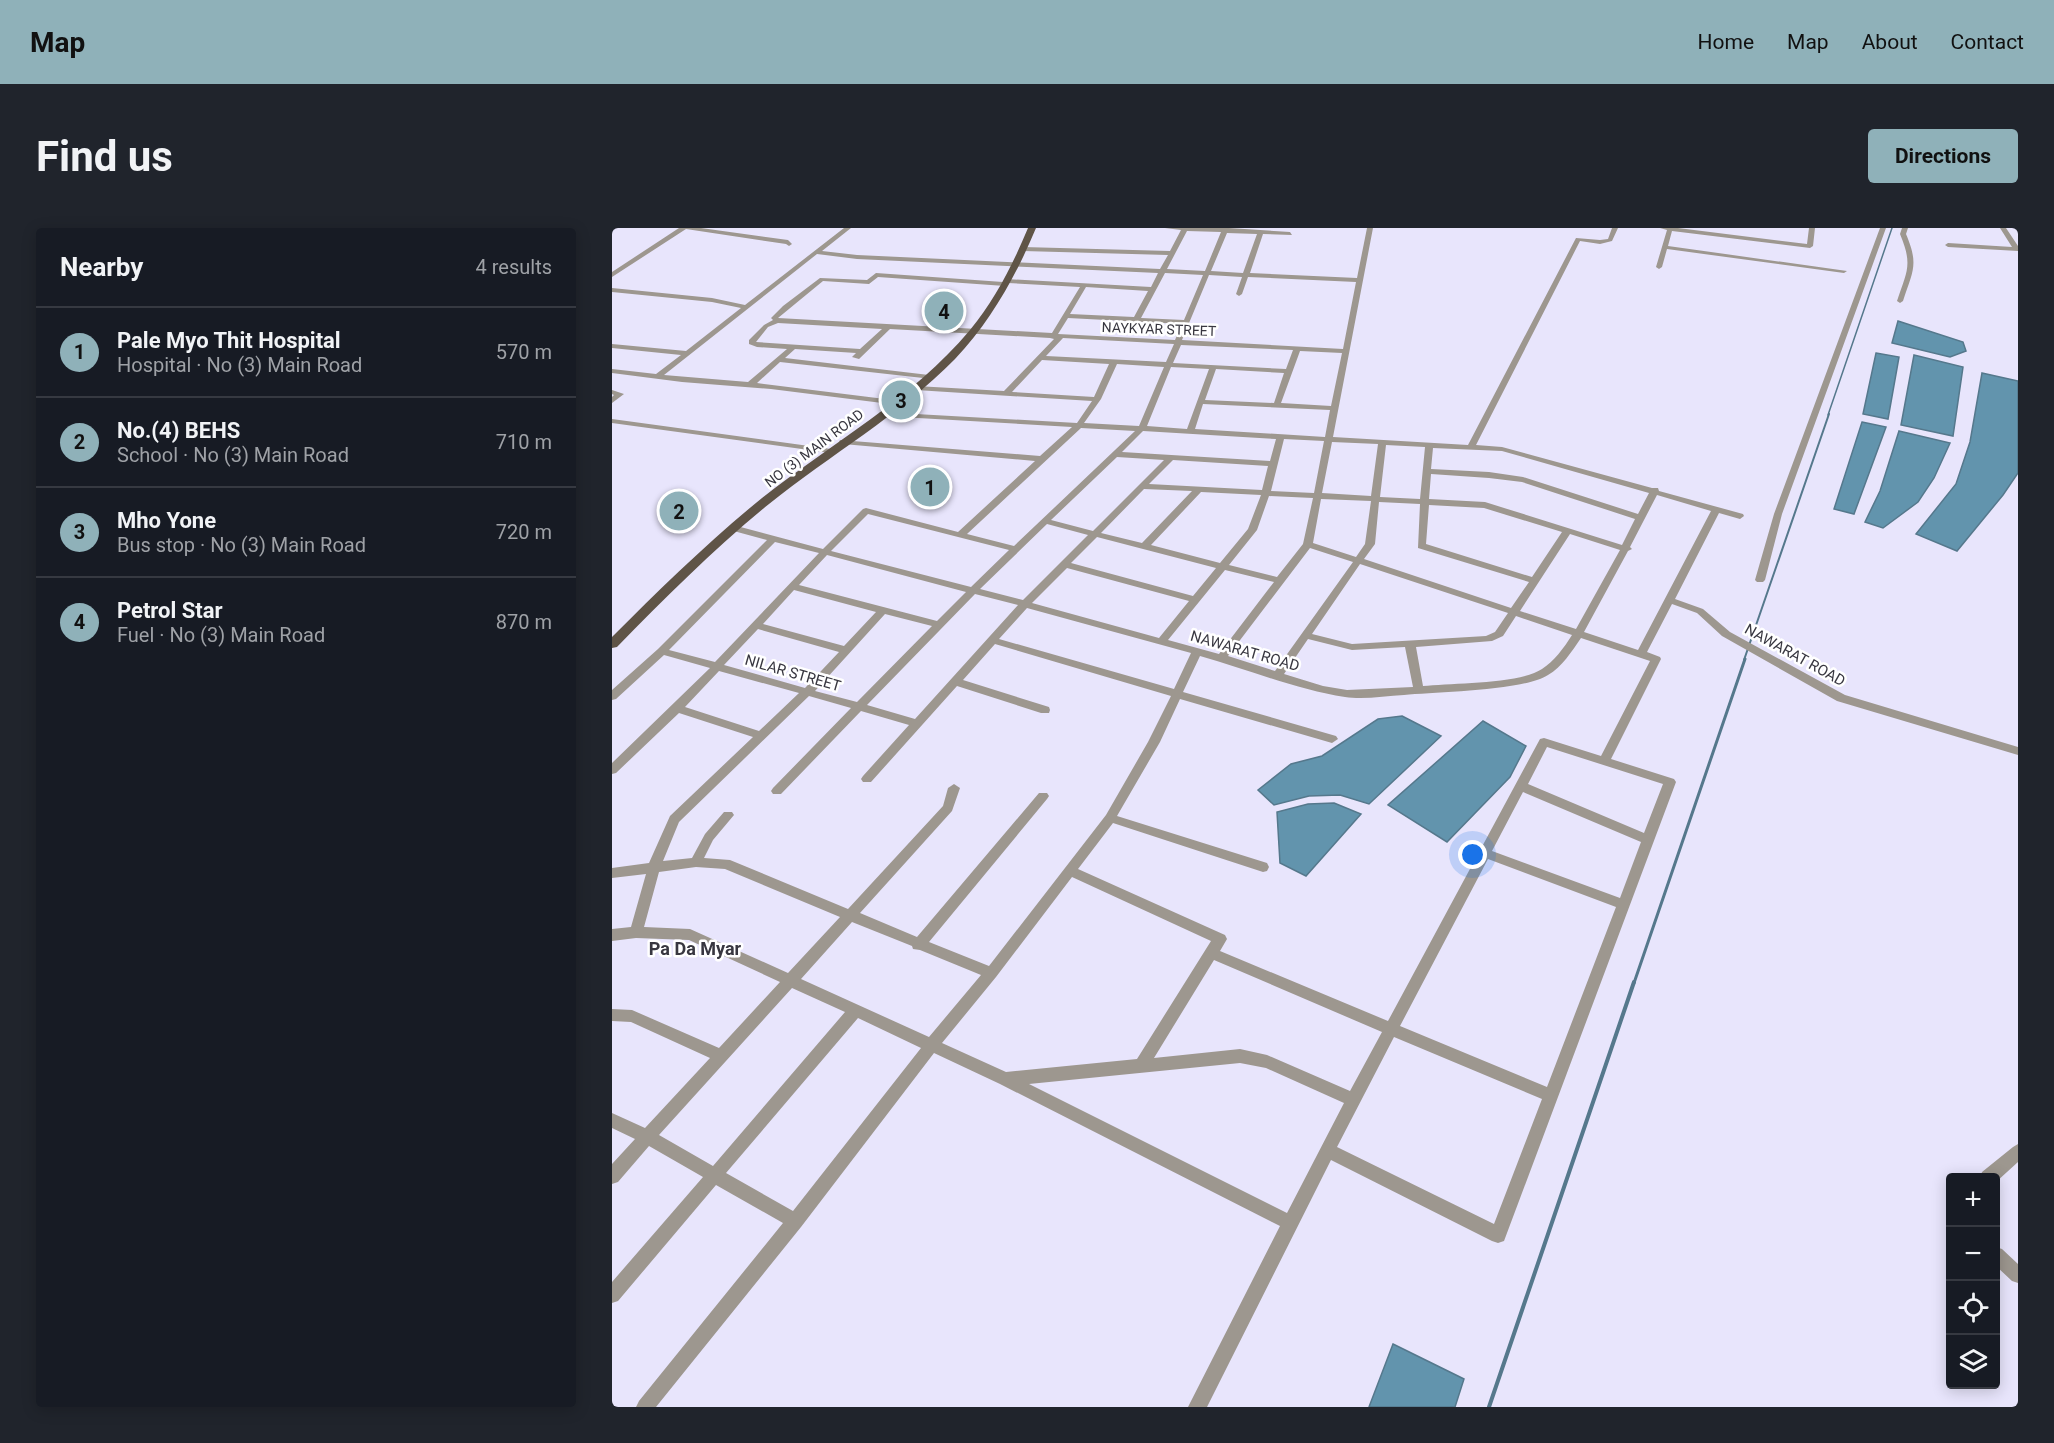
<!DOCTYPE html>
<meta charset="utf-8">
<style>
:root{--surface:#171b24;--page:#20242c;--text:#f1f3f6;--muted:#9ea1a6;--line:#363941;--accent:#8fb1b9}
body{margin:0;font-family:Roboto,sans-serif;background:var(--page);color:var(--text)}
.controls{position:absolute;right:18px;bottom:18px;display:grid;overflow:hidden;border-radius:6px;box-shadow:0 3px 15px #0003}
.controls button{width:54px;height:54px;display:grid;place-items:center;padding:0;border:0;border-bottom:2px solid var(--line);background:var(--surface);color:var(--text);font:30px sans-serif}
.you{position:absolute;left:861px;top:627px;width:21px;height:21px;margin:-15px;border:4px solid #fff;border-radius:50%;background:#1a73e8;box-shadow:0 0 0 9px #1a73e833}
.badge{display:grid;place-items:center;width:39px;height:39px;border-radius:50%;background:var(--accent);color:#111;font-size:20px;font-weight:700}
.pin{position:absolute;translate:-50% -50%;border:3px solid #fff;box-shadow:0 2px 6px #0006}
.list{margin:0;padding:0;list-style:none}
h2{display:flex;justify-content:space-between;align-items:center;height:78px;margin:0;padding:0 24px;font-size:26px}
h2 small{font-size:20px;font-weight:400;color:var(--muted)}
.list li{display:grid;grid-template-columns:39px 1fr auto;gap:18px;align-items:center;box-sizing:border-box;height:90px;padding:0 24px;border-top:2px solid var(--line)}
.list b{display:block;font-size:22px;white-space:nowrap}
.list p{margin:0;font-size:20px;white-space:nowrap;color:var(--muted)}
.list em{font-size:20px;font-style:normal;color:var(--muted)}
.icon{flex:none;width:33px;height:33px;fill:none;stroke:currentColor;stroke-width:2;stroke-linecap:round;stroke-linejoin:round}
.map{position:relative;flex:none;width:1406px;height:1179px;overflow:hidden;border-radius:6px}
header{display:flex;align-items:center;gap:36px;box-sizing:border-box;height:84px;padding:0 30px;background:var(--accent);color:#111}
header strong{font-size:28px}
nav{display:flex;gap:33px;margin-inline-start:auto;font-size:21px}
.intro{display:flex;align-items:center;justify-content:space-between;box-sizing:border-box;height:144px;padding:0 36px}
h1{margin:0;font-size:42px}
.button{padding:15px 27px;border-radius:6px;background:var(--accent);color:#111;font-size:21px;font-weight:700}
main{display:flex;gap:36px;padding:0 36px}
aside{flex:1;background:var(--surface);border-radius:6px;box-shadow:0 3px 15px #0003}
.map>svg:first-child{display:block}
.water{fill:#6294ad;stroke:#55788c;stroke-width:1.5}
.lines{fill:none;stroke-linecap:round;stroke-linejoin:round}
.stream-far3{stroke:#55788c;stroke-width:1.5}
.stream-far2{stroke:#55788c;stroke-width:2}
.stream-far1{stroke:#55788c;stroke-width:3}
.stream{stroke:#55788c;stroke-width:4}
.minor{fill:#9d978f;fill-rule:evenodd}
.primary{fill:#5f5447;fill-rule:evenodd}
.labels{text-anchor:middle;stroke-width:5;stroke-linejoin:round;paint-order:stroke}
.far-street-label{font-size:14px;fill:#383740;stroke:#fff}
.street-label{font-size:15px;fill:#383740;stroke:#fff}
.quarter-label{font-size:18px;font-weight:bold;fill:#383740;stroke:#fff}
</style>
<header>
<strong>Map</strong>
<nav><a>Home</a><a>Map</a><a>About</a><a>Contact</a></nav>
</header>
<div class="intro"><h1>Find us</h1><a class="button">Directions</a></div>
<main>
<aside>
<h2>Nearby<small>4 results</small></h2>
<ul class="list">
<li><span class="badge">1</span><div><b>Pale Myo Thit Hospital</b><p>Hospital · No (3) Main Road</p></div><em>570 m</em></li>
<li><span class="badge">2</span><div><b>No.(4) BEHS</b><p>School · No (3) Main Road</p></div><em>710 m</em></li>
<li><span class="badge">3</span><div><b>Mho Yone</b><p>Bus stop · No (3) Main Road</p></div><em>720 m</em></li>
<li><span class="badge">4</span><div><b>Petrol Star</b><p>Fuel · No (3) Main Road</p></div><em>870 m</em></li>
</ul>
</aside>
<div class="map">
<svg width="1406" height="1179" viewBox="0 0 1406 1179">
<rect width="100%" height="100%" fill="#e8e5fc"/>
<!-- water -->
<path class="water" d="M1286,93l65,21 3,9 -16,6 -58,-14z
M1264,125l23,4 -11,62 -25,-5z
M1302,127l49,12 -10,69 -52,-11z
M1370,145l36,8v92l-15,22 -46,56 -41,-17 40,-50 14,-42z
M1250,194l24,5 -32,87 -20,-5z
M1287,203l51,12 -16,35 -16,24 -35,26 -18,-6 15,-31z
M790,488l39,20 -72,68 -29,-9 -31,1 -35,9 -16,-15 33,-26 31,-8 56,-37z
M871,493l43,25 -16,31 -63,65 -59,-37z
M722,575l27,11 -55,62 -26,-13 -3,-51 31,-8z
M781,1116l71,35 -9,28h-86z"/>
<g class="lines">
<!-- stream-far3 -->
<path class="stream-far3" d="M1216,187l64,-187"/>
<!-- stream-far2 -->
<path class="stream-far2" d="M1132,432l85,-246"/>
<!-- stream-far1 -->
<path class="stream-far1" d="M1022,755l111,-324"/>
<!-- stream -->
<path class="stream" d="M877,1179l145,-425"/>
<!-- minor -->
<path class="minor" d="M67,0h22l87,12 4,4 -3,2 -3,-2 -100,-15 -74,48v-5z
M232,0h7l-29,23 35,4 303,14 8,-14 -145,-4 -3,-2 3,-2 147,4 11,-21 -16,-2h64l61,4 2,3 -29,-1 -13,39 107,5 10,-50h6l-40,209 135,8 108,-207 24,2 8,-1 4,-11h6l-6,13 -12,3 -20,-3 -104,204 26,2 150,41h6l1,3 84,23 1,2 -4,3 -21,-6 -44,86 28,10 27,23 115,63 173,52v8l-181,-54 -115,-65 -25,-23 -25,-9 -25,48 13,5 1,2 -50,100 63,20 2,3 -172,459 -6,2 -6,-2 -161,-81 -124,247h-19l92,-181 -280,-142 -66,-31 -133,174 -145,180h-20l3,-6 144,-178 -67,-38 -98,116 -6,2v-21l91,-105 -54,-31 -31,36 -6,2v-20l23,-25 -23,-11v-15l33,15 65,-70 -79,-36 -19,-1v-12l20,1 87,38 61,-66 -91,-42 -53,-2 -24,3v-12l19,-2 15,-53 -34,4v-10l37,-5 21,-47 83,-79 -74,-24 -63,60 -4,1v-11l98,-95 -46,-13 -48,44 -4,1v-10l46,-41 109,-109 -37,-10v-4l3,-1 90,24 40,-40 3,-1 92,24 77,-71 -192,-17 -4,-2 1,-2 200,16 32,-29 -189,-11 -4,-2 1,-2 197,11 15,-22 -176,-11 -4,-2 4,-2 88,5 50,-52 -4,-1 -160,-9 -31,30 -7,-2 4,-4 -61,-4 -10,9 144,17h3v4l-152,-17 -23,21 144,18 1,2 -4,2 -127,-16 -89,-7 -70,-9v-4l44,5 25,-19 -69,-7v-4l74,7 55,-43 -29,-6 -100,-10v-4l100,10 33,7zM575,3l34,1 -16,39 -38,-2zM615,5l30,1 -14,39 -32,-2zM205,26l40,5 301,14 -7,14 -145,-8 -3,3 -127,-9 -9,7 -47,-2 -37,28 -12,12 2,2 -9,5 -15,15v4l8,3 30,2 -39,33 -84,-7zM553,45l38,2 -19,45 -43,-2zM597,47l33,2 -6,17 3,2 3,-2 6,-17 108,5 -13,67 -161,-9zM266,49l127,9 3,-3 72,4 -28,46 -274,-15 45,-37 46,3zM474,59l62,4 -14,26 -64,-3zM456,90l114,6 -7,16 -117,-6zM166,95l104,6 -22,20 -104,-7 12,-15zM451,110l111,6 -8,18 -120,-6zM569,117l112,5 -7,19 -113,-6zM688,123l42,2 -11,53 -50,-3zM430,132l67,4 -15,33 -82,-5zM505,136l47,3 -25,59 -55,-3 17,-24zM559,139l38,2 -22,60 -40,-3zM604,141l68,4 -10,30 -69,-3zM591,176l127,6 -5,27 -130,-8zM469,200l54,3 -121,115 -47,-12zM531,203l133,8 -6,22 -148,-9zM672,211l40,2 -10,52 -43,-2zM720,214l46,2 -7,52 -49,-3zM774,217l39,2 -5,52 -40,-2zM821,220l69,3 147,42 -11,21 -115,-37 -34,-5 -58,-3zM505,229l47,3 -71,71 -42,-11zM561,232l95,6 -6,24 -113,-6zM819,246l58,4 33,4 113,37 -13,26 -137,-43 -56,-3zM532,261l48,2 -50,52 -41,-10zM589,264l60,3 -13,34 -28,34 -69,-18zM1045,267l54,16 -73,139 -54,-18 44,-81 4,-2 -2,-2zM657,268l44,2 -10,46 -26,33 -48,-12 28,-35zM709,271l50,2 -6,43 -9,13 -43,-14zM767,274l41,2 -2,44 111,34 -18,26 -147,-49 11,-15zM817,277l55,3 78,24 -30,45 -106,-33zM256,286l141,36 -38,37 -140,-36zM435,296l41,11 -65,65 -43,-11zM958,306l50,16 -44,79 -56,-18zM485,309l119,31 -23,28 -122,-33zM163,314l44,11 -104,109 -46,-12zM698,320l43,14 -78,109 -47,-15zM215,327l139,37 -29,29 -138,-36zM748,336l148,49 -13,19 -9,4 -134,8 -40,-10zM455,340l122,33 -30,37 -127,-35zM613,342l49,12 -55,72 -51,-14zM182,362l82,22 -32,34 -81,-22zM363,366l43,11 -103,114 -48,-14zM415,380l164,45 -17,36 -175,-50zM273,386l47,12 -75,76 -42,-11zM904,388l56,19c-8,13 -18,26 -30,34 -22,15 -91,14 -119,17l-7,-39 76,-6 11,-5zM146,401l81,23 -34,36 -81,-23zM969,410l69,23 -49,95 -57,-18 -4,1 -152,282 -168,-70 7,-12 -2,-4 -147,-66 35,-46 150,49 4,-1 2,-4 -2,-4 -150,-47 43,-74 20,-43 152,44 6,-4 -2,-3 -153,-44 17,-36c47,13 97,34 145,41 18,3 40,-1 59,-2 32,-3 119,-4 144,-20 14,-8 24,-24 33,-37zM696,411l44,11 53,-3 8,40 -66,3 -24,-4 -39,-12zM383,416l176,52 -23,46 -42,73 -117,151 -60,-24 118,-143 2,-3 -2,-3h-8l-122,144 -57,-24 92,-102 8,-23 -6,-4 -6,4 -5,18 -95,103 -118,-49 -26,-2 9,-18 21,-25 -2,-3h-8l-19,22 -13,24 -29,3 16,-39 130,-126 42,12 -78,80 -2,3 2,3h8l80,-83 48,14 -46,51 -2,3 2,3h8l86,-96 84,27h8l1,-3 -1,-3 -86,-27zM107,443l80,22 -40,38 -74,-24zM935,519l116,37 -19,49 -116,-49zM911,564l118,50 -21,56 -128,-47zM876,631l128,48 -69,180 -147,-61zM84,639l29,2 115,48 -52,56 -98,-44 -46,-2 15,-55zM460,649l139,64 -74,118 -131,13 -64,-29 54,-66zM240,694l60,24 1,3 7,1 61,25 -52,62 -128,-58zM602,732l168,72 -32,59 -83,-36 -27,-6 -86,9zM180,760l53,24 -132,154 -54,-31zM246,790l63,30 -128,163 -67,-38zM782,809l148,62 -48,125 -157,-77zM628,835l26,5 78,35 -57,110 -258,-129z
M1048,0h18l129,16 2,-16h6l-2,18 -3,2 -138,-17 -4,15 179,25 -3,2 -177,-24 -5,18 -3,2 -3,-2 11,-37z
M1268,0h6l-104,286 -17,66 -2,2h-6l-2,-2 19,-66z
M1290,0h6l-2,6c13,31 7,36 -3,67l-3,2 -3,-2c10,-30 16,-36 3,-67z
M1388,0h6l12,18v5l-70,-4 -3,-2 3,-2 64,4z
M0,162l12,4 -12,9v-6l2,-2 -2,-1z
M0,191l219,30 4,2 -4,2 -219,-30z
M1406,916v18l-22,20v-4h-16l2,-6 31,-25z
M1384,1019l6,2 16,15v19l-6,-2 -16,-15z"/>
<!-- primary -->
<path class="primary" d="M416,0h8c-20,48 -45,93 -81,131 -55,56 -125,96 -186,145 -54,44 -103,93 -152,143l-5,1v-11c48,-48 97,-96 150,-139 70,-55 150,-99 208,-168 25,-30 43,-66 58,-102z"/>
</g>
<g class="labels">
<!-- far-street labels -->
<g class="far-street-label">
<text transform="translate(547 101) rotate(2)" y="5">NAYKYAR STREET</text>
<text transform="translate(202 220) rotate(-37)" y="5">NO (3) MAIN ROAD</text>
</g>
<!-- street labels -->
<g class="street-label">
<text transform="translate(633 423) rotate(16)" y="5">NAWARAT ROAD</text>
<text transform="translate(1183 427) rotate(29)" y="5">NAWARAT ROAD</text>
<text transform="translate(181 445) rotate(16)" y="5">NILAR STREET</text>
</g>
<!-- quarter labels -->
<g class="quarter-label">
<text x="83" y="727">Pa Da Myar</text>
</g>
</g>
</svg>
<div class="controls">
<button>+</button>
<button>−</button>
<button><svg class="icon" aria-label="locate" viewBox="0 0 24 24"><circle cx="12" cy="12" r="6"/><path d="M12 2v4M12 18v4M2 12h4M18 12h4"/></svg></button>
<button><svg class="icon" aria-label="layers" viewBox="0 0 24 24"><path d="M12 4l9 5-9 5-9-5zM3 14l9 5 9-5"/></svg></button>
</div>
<div class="you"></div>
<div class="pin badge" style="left:318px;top:259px">1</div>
<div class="pin badge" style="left:67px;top:283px">2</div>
<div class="pin badge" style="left:289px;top:172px">3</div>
<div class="pin badge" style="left:332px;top:83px">4</div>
</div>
</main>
